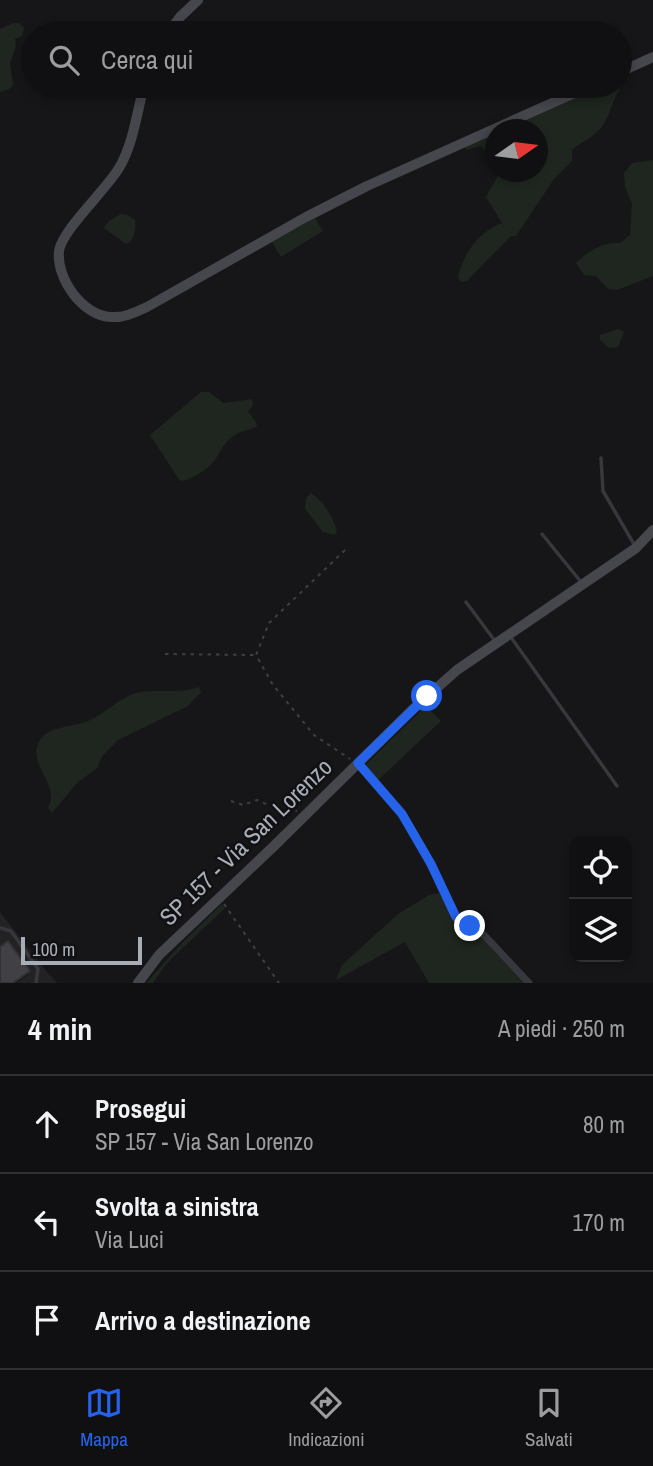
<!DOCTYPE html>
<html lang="it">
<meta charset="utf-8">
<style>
:root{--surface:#101012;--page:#1e1e20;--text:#f1f3f6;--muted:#9c9d9f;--line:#303032;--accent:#2563eb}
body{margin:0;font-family:"Archivo Narrow",sans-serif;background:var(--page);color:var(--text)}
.controls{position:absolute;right:21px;bottom:21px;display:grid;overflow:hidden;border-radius:14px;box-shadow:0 4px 10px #0003}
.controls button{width:63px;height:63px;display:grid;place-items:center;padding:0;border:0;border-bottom:2px solid var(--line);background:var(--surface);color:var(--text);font:35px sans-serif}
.compass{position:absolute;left:485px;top:119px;width:63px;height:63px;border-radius:50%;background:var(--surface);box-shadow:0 4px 10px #0003;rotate:76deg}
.scale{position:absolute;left:21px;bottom:18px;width:121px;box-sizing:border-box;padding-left:7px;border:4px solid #a8adb8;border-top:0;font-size:19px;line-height:24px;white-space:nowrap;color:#a8adb8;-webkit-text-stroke:5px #111113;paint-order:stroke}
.stop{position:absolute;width:21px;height:21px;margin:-16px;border:5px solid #2563eb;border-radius:50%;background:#fff}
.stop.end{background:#2563eb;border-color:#fff;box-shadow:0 2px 7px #0008}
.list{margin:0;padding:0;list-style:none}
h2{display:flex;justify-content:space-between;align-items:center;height:91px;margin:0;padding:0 28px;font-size:30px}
h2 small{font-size:23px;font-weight:400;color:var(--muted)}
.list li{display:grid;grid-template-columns:46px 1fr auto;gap:21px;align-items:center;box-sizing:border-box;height:98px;padding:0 28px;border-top:2px solid var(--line)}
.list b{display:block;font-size:26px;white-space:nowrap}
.list p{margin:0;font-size:23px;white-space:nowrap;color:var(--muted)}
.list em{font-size:23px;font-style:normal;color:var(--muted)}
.icon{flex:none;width:38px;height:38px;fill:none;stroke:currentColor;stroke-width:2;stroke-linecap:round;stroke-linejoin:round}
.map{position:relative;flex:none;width:653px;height:983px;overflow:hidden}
.search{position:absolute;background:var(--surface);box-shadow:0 4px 10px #0003;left:21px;right:21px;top:21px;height:77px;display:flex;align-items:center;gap:18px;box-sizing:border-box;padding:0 24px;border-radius:38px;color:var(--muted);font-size:26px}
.sheet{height:385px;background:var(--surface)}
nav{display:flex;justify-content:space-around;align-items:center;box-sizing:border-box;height:98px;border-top:2px solid var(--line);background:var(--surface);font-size:19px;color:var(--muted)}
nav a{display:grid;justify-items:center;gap:4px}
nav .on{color:var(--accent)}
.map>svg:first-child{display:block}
.built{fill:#222225}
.green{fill:#1e261f}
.building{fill:#404145;stroke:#303034;stroke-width:2;filter:url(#shadow)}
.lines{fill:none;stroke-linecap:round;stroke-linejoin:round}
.path{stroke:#3d3f44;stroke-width:2;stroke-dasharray:3.5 5;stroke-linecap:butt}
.lane{stroke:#37383d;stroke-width:3.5}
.street{stroke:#37383d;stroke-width:7}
.secondary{stroke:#45474d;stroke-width:10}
.route{stroke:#2563eb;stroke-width:9}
.labels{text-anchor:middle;stroke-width:5;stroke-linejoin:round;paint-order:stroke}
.street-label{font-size:24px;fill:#a8adb8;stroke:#111113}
</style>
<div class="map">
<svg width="653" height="983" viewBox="0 0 653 983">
<defs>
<filter id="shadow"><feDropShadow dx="-3" dy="3" stdDeviation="0" flood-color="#0009"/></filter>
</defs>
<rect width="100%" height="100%" fill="#161618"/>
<!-- built -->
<path class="built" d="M0,912l47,60 10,11h-57z"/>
<!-- green -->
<path class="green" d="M13,23h6l5,5 -2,8 -7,3 1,7 -6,17 3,22 -4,4 -9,3v-63z
M599,86h20l1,3c-8,12 -12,33 -21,41 -8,9 -19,12 -27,20v11l-18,18 -38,57h-5l-44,45 -6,1 -3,-4c5,-24 20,-46 44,-55l-16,-26 14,-25h38v-42l-36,-1z
M495,132v32l-14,-18 -15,4 -1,-5z
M653,160v116l-36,14 -9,-1 -12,-13 -12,-1 -8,-12c11,-11 28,-22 44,-20l10,-8 2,-31 -7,-17 -1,-14 8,-10z
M121,214l7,1 7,5c1,9 0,20 -9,24l-22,-16 5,-7z
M315,218l8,13 -42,26 -9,-15z
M618,329l6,3 -6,15 -9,1 -9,-8v-5z
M201,392h8l14,11 29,-4 1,6 -5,6 9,13 -1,3c-8,4 -16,3 -25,11 -8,6 -11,15 -17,23 -7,9 -23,19 -34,20l-30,-46z
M311,493c13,8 21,23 26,38l-2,4 -12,-3 -18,-23 1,-11z
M199,687l2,5 -13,14 -70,34 -15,15 -6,13 -20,15 -25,30 -4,-5c12,-22 -16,-39 -11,-61 5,-22 35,-19 51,-26 18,-7 32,-25 52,-29 20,-3 39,2 59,-5z
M426,706l15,15 -65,61 -11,-12 -1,-4z
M439,893l10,17 32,25 45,48h-97l-24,-41 -69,38 6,-15 56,-51 31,-19z
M222,904l3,4 -58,55 -14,20h-7l35,-39z"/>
<!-- building -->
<path class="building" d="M8,941l22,30 -17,12h-13v-36z"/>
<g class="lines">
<!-- path -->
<path class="path" d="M345,550l-76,73 -13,32 17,30 41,50 36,24
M165,654l90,1
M231,801l12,4 14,-5 20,9 20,2
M224,904l55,79"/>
<!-- lane -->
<path class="lane" d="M601,458l2,33 32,55
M542,534l39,48
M466,602l29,39
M510,636l107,150
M0,928l11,3 27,38 -2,14"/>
<!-- street -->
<path class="street" d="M357,763l45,51 29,50 25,53 28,18 45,48"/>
<!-- secondary -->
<path class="secondary" d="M168,33l12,-16 18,-17
M620,72l33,-15
M144,86c-7,26 -11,59 -25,82 -13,22 -57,62 -60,83 -3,28 24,65 52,66 13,1 25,-5 36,-10l159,-90 61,-31 223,-100
M138,983l21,-28 114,-108 139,-137 45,-40 179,-122 17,-18"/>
</g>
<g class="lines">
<!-- route -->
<path class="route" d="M427,696l-69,67 44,51 29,50 25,53 14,9"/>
</g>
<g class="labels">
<!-- street labels -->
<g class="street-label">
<text transform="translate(246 842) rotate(-44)" y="8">SP 157 - Via San Lorenzo</text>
</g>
</g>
</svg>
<div class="controls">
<button><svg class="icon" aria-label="locate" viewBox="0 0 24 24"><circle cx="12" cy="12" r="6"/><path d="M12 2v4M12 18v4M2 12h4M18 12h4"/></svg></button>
<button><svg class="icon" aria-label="layers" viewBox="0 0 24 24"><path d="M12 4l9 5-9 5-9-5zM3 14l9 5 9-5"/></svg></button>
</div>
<svg class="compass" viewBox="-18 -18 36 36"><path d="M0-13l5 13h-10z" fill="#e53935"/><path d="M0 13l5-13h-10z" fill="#9c9d9f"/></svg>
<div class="scale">100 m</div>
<div class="stop" style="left:427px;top:696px"></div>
<div class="stop end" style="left:470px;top:926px"></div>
<div class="search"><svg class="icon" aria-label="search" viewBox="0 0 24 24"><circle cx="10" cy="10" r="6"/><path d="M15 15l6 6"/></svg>Cerca qui</div>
</div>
<section class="sheet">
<h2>4 min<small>A piedi · 250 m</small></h2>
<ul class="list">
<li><svg class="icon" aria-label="ahead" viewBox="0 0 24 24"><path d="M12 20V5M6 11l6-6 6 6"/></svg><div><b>Prosegui</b><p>SP 157 - Via San Lorenzo</p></div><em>80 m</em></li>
<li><svg class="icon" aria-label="left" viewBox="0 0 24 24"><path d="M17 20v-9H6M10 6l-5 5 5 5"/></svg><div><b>Svolta a sinistra</b><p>Via Luci</p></div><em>170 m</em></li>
<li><svg class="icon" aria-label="arrive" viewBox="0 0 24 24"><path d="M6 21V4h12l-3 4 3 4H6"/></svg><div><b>Arrivo a destinazione</b></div></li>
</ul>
</section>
<nav>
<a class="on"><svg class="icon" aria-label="map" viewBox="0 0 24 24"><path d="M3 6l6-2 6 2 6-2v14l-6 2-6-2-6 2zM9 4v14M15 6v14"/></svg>Mappa</a>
<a><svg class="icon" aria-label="directions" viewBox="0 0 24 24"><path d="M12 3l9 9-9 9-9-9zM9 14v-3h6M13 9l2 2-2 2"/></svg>Indicazioni</a>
<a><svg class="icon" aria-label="saved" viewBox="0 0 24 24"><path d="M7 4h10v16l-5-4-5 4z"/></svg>Salvati</a>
</nav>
